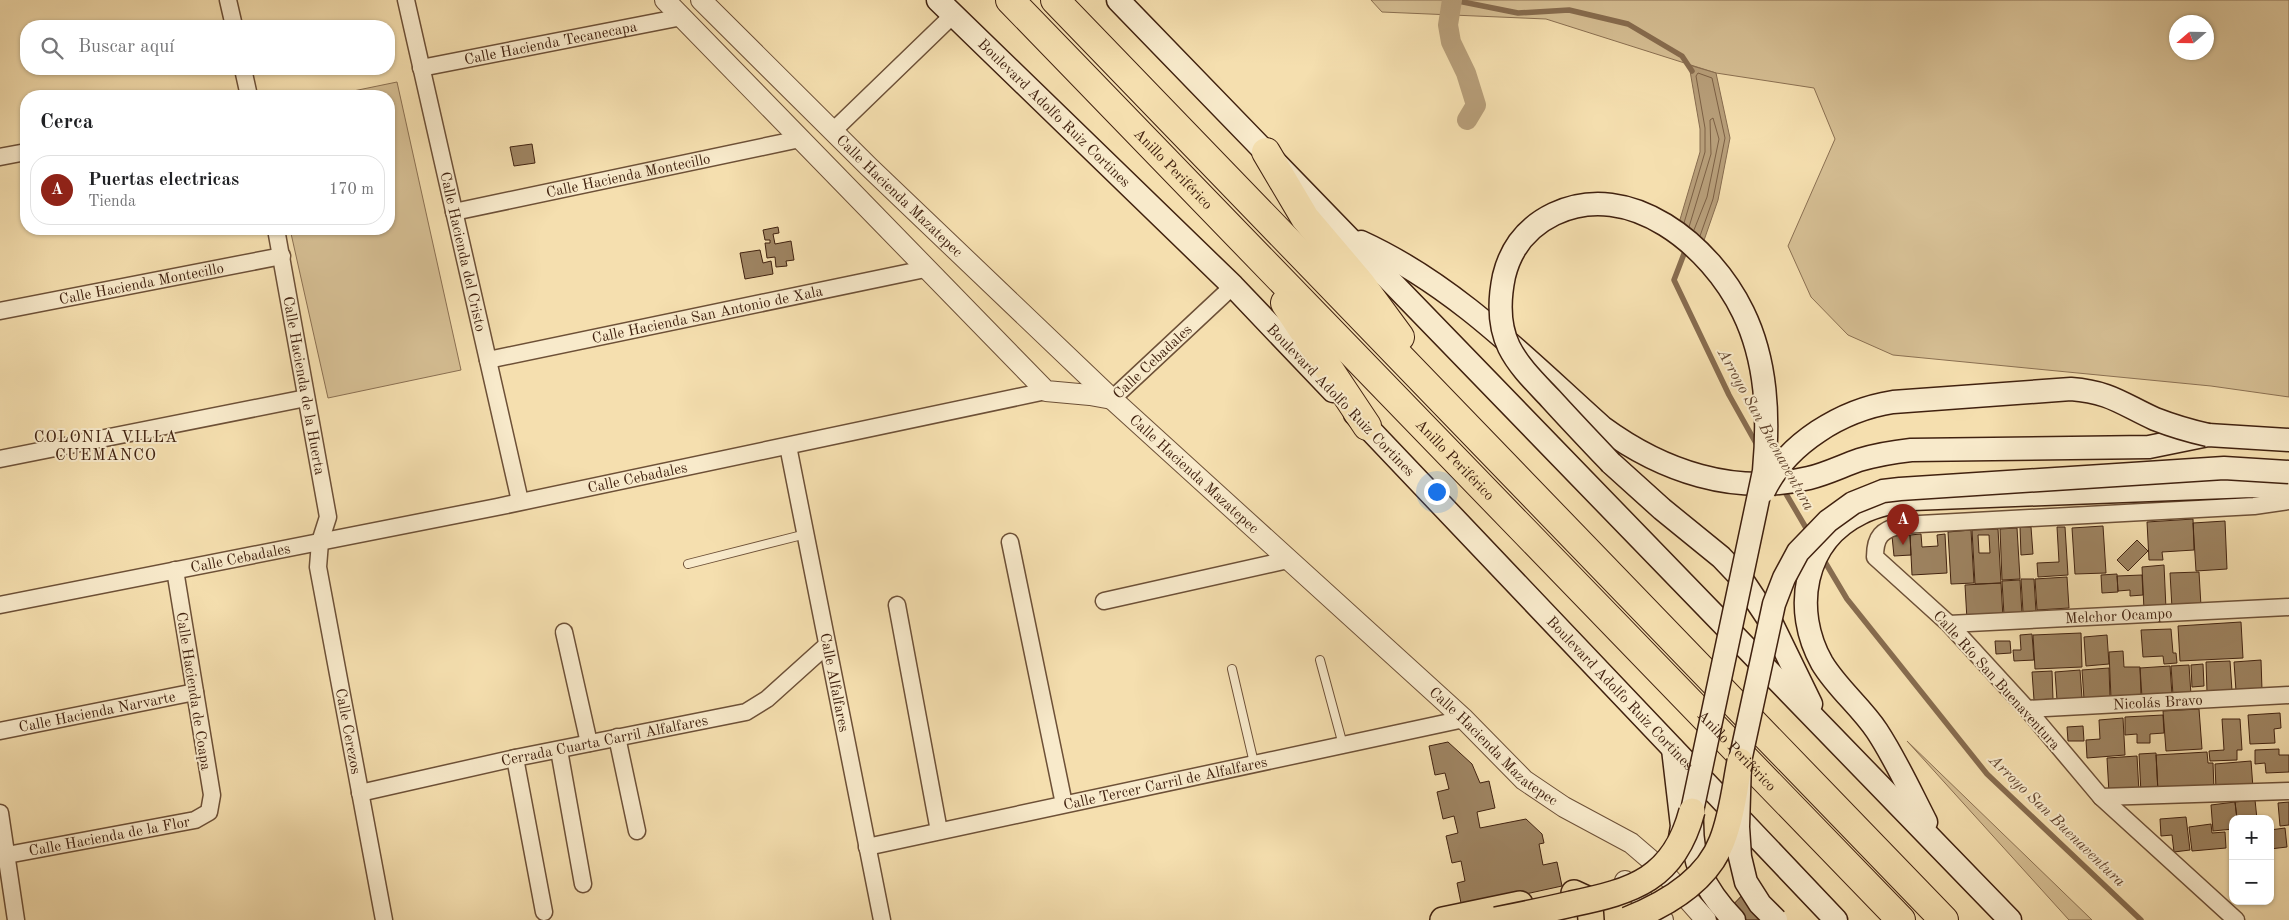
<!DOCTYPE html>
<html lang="es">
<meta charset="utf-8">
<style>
:root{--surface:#fff;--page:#f6f6f6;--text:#202124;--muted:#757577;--line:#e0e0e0;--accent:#8f2418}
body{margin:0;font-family:"Old Standard TT",serif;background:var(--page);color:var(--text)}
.controls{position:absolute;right:15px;bottom:15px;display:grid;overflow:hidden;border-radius:10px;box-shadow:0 1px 4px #0004}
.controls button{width:45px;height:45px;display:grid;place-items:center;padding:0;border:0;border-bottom:1px solid var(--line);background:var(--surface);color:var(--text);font:25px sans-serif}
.compass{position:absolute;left:2169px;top:15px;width:45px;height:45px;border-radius:50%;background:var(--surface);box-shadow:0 1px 4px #0004;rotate:250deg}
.you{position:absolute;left:1436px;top:491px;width:18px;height:18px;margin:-12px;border:4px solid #fff;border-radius:50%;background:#1a73e8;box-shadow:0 0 0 8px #1a73e833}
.badge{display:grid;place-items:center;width:32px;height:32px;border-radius:50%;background:var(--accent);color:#fff;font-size:16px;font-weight:700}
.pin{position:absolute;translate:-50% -41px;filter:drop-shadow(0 1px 2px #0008)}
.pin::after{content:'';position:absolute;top:26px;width:18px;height:15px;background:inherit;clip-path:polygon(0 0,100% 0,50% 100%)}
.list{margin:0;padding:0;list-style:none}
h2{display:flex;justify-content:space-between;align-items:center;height:65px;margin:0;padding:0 20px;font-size:21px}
h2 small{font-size:16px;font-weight:400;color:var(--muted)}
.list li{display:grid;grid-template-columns:32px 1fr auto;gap:15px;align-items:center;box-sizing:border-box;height:70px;margin:0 10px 10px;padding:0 10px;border:1px solid var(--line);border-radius:20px}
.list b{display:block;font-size:19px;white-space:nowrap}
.list p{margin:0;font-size:16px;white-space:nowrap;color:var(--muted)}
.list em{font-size:16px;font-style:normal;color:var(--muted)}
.icon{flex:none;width:28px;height:28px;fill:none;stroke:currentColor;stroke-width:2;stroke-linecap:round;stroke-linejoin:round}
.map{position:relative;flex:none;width:2289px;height:920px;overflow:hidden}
.search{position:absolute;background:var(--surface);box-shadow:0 1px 4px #0004;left:20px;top:20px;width:375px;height:55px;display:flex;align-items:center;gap:12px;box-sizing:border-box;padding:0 18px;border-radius:20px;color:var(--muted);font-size:19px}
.panel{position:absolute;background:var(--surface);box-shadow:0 1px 4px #0004;left:20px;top:90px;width:375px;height:145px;border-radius:20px}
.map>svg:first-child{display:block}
.green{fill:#d6bf94;stroke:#8b7052;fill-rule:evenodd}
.water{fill:#b79e79;stroke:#876c4f}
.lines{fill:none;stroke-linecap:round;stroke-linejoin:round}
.shore{stroke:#7c6044;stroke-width:1}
.stream{stroke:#876c4f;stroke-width:5.5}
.canal{stroke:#b79e79;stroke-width:20}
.building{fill:#9e8462;stroke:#40210f;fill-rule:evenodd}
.service-casing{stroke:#6d5037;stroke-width:10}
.minor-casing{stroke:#6d5037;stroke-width:19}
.tertiary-casing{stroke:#6d5037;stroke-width:22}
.secondary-casing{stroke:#40210f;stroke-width:25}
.primary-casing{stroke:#40210f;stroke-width:28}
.motorway-casing{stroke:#40210f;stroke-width:30}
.service{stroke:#f8eacb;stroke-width:8}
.minor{stroke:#f8eacb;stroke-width:16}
.tertiary{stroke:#f8eacb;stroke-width:20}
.secondary{stroke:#f8eacb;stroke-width:22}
.primary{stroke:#f5dfaf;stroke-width:25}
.motorway{stroke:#f5dfaf;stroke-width:28}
.secondary-bridge-casing{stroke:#40210f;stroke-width:25;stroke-linecap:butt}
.primary-bridge-casing{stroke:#40210f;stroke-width:28;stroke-linecap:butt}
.secondary-bridge{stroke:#f8eacb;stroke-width:22}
.primary-bridge{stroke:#f5dfaf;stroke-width:25}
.labels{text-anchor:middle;stroke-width:4;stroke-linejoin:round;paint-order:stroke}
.street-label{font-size:15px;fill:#40210f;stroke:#f8eacb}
.water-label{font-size:16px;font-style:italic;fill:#64462f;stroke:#f8eacb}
.neighbourhood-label{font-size:16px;letter-spacing:1px;fill:#40210f;stroke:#f8eacb}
</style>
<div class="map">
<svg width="2289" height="920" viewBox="0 0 2289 920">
<rect width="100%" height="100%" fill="#f5dfaf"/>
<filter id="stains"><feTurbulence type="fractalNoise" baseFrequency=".004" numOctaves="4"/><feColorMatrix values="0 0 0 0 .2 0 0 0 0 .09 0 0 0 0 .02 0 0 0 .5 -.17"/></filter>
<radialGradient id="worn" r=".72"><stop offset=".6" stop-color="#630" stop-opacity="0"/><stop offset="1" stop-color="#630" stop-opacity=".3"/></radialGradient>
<!-- green -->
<path class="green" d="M1371,0h918v397l-78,-11 -318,-31 -45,-20 -37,-38 -23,-51 47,-107 -21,-51 -98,-15 -170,-54 -164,-7zM2176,22h30v30h-30z
M397,82l64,288 -133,28 -38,-169h99v-133h-60z
M1907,741l185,179h-23z"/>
<!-- water -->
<path class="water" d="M1689,65l27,8 14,65 -12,62 -17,49 -25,-16 24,-81v-23z"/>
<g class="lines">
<!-- shore -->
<path class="shore" d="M1684,223l21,-71v-24l-9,-52 2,-3 14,5 13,60 -12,61 -13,37
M1689,227l22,-73 -1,-34 3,-2 6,21 -12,58 -13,33"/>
<!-- stream -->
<path class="stream" d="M1453,0l65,13 51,-3 59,14 54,32 10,15
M1687,246l-13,34 55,115 28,50
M1782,487l27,46
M1822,557l25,42 140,175 154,146"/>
<!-- canal -->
<path class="canal" d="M1452,0l-4,25 3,17 15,31 10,32 -9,15"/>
</g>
<!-- building -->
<path class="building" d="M532,144l3,19 -21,3 -4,-19z
M778,227l1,6 -6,1 2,10 16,-3 3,19 -8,1 1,5 -11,1 -1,-10 -8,1 -2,-15h5v-3h-5l-2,-10z
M760,250l3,13 8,-2 2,13 -28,5 -5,-26z
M2193,519l1,31 -32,2 1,8h-14l-2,-38z
M2225,521l2,48 -31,2 -3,-48z
M2103,526l3,47 -31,1 -3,-46z
M2020,527h11l2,27 -12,1z
M2057,527h8l3,48 -30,2 -1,-14 22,-1z
M2017,528l3,51 -18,1 -2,-51z
M1998,529l3,54 -26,1 -3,-54zM1978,535h11l1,18h-11z
M1971,530l3,53 -23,1 -3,-52z
M1921,534l1,13 16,-1 -1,-11 8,-1 2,39 -35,2 -2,-40z
M1910,535l1,20 -17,1 -2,-20z
M2137,540l11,11 -20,20 -11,-11z
M2164,565l2,44 -22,1 -2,-43z
M2199,572l2,34 -29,2 -2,-35z
M2117,574l1,18 -16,1 -1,-18z
M2142,575l1,20 -13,1v-6l-12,1 -1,-15z
M2067,577l2,31 -32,2 -2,-31z
M2021,579h13l2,33h-13z
M2020,580l2,34 -18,1 -2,-34z
M2001,583l2,35 -36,2 -2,-35z
M2241,622l2,36 -63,3 -2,-35z
M2171,629l2,24h3l1,10 -13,1 -1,-8 -20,1 -2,-27z
M2081,633l1,34 -47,2 -2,-34z
M2032,634l2,26 -20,1 -1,-11h8l-1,-15z
M2107,635l2,29 -23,2 -2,-29z
M1995,641h15l1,12 -15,1z
M2123,651l1,16h16l1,29 -30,2 -2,-46z
M2261,660l1,30 -26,1 -2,-29z
M2230,661l2,30 -25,1 -1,-30z
M2203,664l1,22 -12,1 -1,-22z
M2189,665l2,30h-18l-2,-29z
M2170,666l2,29 -30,2 -2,-29z
M2109,668l1,30 -26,1 -2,-29z
M2080,670l2,28 -25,2 -2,-28z
M2052,671l1,28 -19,1 -2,-28z
M2199,709l3,40 -36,2 -3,-40z
M2280,713l1,15 -7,1 1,14 -25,1 -2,-29z
M2163,715l1,18 -14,1v9h-13v-9l-12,1v-18z
M2123,718l2,37 -38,3 -1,-18 14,-1 -1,-19z
M2222,719h18l2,31h-5v10l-27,1 -1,-10 15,-1z
M2083,726l1,15h-16l-1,-14z
M1448,742l24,22 8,19 9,-2 6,27 -18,4 3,16 46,-9 16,15 2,9 -5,1 4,21 14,-3 5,24 -100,22 -5,-25 8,-2 -4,-20 -9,2 -6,-27 12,-3 -4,-17 -11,3 -6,-27 12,-3 -4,-16 -10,2 -6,-29z
M2279,749v6h10v17l-23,1 -1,-10 -10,1v-14z
M2207,752l1,11h5l1,27 -56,2 -2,-37z
M2156,753l2,39 -17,1 -2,-39z
M2137,756l2,36 -30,1 -2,-35z
M2251,761l2,27 -37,1 -1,-25z
M2255,800l2,19h-20l-2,-17z
M2235,802l2,17h-4v10l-20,2 -2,-26z
M2289,802v23l-9,1 -2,-23z
M2186,817l4,33 -16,2 -2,-17 -11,1 -1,-17z
M2211,824l1,9 13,-1 1,16 -34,3 -3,-24z
M2285,828l2,19 -17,2v-19z
M1749,888l33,32h-48l-8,-8z"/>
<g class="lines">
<!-- service casing -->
<g class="service-casing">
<path id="service" d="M688,564l118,-30
M1320,660l23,85
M1232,669l22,94"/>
</g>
<!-- minor casing -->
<g class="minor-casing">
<g id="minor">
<path d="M228,0l6,26"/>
<path id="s1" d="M406,0l114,501"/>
<path id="s2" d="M421,68l261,-51"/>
<path d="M243,69l6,27"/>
<path d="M833,131l120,-116"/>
<path d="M0,157l26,-5"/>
<path id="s3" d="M454,212l346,-73"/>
<path id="s4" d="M276,229l52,288 -8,25 -2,25 66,353"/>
<path id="s5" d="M0,311l282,-55"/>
<path id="s6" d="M488,360l437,-91"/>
<path id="s7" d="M1112,399l121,-113"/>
<path id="s8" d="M788,446l94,474"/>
<path d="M0,459l306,-61"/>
<path d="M1010,542l54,262"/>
<path d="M1104,601l184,-41"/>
<path id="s9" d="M0,605l497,-98 549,-116"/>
<path d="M897,605l42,226"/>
<path id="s10" d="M1949,624l340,-17"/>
<path d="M564,632l25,111"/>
<path id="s11" d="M2027,709l262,-14"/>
<path id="s12" d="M0,731l195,-39"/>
<path d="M617,737l20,94"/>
<path d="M559,750l24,134"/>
<path d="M515,758l29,154"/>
<path id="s13" d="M360,793l155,-35 231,-46 21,-13 60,-54"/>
<path d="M2101,797l188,-6"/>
<path d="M0,813l16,107"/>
<path id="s14" d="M867,847l597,-128"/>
<path id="s15" d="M7,855l188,-35 14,-8 3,-17 -37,-225"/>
<path d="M2236,920l-135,-123 -74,-88 -78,-85 -74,-67c0,-21 7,-27 26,-32l353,-19 35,-5"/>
</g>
</g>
<!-- tertiary casing -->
<g class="tertiary-casing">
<g id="tertiary">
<path d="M665,0l381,391 44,4 22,4"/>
<path id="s16" d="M701,0l168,167 243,232 352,320 60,61 40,27 67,36 28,24 47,53"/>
<path d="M1625,881l38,39"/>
</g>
</g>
<!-- secondary casing -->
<g class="secondary-casing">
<g id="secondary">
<path id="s17" d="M938,0l295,286 100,105"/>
<path d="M1118,0l892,920"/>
<path d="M1361,242c94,43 165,117 241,185 60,44 132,69 207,51 17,-4 33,-12 50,-18 17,-5 34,-8 52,-10l238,-3 59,-12 81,5"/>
<path id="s18" d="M1355,414l481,506"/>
<path d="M1611,463l51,46 59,48 20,21 32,48 38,78"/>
<path d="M1673,749l9,77 -2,12"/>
<path d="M1692,817c-1,44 11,71 42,103"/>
<path d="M1926,822c-16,-31 -30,-62 -49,-91 -16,-24 -40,-43 -55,-68 -30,-53 -19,-122 39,-150 16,-8 33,-11 51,-14l340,-13 37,2"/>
</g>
</g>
<!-- primary casing -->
<g class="primary-casing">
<path id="primary" d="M1574,893l13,6 3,7 1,14
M1443,920l77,-16"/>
</g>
<!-- motorway casing -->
<g class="motorway-casing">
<g id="motorway">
<path id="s19" d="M1010,0l891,920"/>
<path d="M1055,0l889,920"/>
<path d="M1266,152l39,66 56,66 39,53"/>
<path d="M1285,303l82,123"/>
</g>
</g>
<!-- service -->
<use href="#service" class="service"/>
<!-- minor -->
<use href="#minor" class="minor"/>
<!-- tertiary -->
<use href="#tertiary" class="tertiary"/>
<!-- secondary -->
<use href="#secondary" class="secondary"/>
<!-- primary -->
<use href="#primary" class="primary"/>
<!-- motorway -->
<use href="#motorway" class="motorway"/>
<!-- secondary-bridge casing -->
<g class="secondary-bridge-casing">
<path id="secondary-bridge" d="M1611,463c-20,-21 -40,-42 -60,-64 -15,-16 -32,-32 -42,-52 -11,-23 -10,-47 -5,-71 7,-29 23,-49 50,-62 76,-36 157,32 189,98 24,49 26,105 21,159l-72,340
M1764,491c23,-48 78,-81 129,-89l178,-13c39,3 51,15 84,30 18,7 35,12 53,16
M1776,920l-16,-16 -14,-22 -6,-25 -2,-30 2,-66 34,-157 10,-26 14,-26 30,-31 25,-18 30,-12 17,-2 324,-21 65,4"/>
</g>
<!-- primary-bridge casing -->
<g class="primary-bridge-casing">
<path id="primary-bridge" d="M1496,920c25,-5 50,-10 75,-16 63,-13 103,-25 121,-93
M1627,920c38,-15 80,-39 95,-79 10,-25 13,-54 18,-80"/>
</g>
<!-- secondary-bridge -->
<use href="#secondary-bridge" class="secondary-bridge"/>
<!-- primary-bridge -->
<use href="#primary-bridge" class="primary-bridge"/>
</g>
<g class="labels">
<!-- street labels -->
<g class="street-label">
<text dy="5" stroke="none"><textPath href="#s2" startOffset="132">Calle Hacienda Tecanecapa</textPath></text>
<text dy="5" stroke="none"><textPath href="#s17" startOffset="162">Boulevard Adolfo Ruiz Cortines</textPath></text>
<text dy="5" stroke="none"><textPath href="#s19" startOffset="235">Anillo Periférico</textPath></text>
<text dy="5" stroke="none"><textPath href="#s3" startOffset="178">Calle Hacienda Montecillo</textPath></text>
<text dy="5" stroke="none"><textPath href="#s16" startOffset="279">Calle Hacienda Mazatepec</textPath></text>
<text dy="5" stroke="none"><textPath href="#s1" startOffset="258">Calle Hacienda del Cristo</textPath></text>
<text dy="5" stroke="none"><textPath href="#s5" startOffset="144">Calle Hacienda Montecillo</textPath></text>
<text dy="5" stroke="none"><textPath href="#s6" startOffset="224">Calle Hacienda San Antonio de Xala</textPath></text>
<text dy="5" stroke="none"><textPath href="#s7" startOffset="55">Calle Cebadales</textPath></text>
<text dy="5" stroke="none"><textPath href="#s4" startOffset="159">Calle Hacienda de la Huerta</textPath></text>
<text transform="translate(1341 400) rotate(46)" y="5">Boulevard Adolfo Ruiz Cortines</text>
<text dy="5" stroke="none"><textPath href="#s19" startOffset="640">Anillo Periférico</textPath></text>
<text dy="5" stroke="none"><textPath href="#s16" startOffset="684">Calle Hacienda Mazatepec</textPath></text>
<text dy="5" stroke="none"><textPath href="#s9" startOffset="650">Calle Cebadales</textPath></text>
<text dy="5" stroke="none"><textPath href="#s9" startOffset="245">Calle Cebadales</textPath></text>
<text dy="5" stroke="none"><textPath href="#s10" startOffset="170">Melchor Ocampo</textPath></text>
<text transform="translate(1997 680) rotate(48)" y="5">Calle Río San Buenaventura</text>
<text dy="5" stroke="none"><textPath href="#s8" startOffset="241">Calle Alfalfares</textPath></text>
<text transform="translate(194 691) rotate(81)" y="5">Calle Hacienda de Coapa</text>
<text dy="5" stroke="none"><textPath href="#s18" startOffset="385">Boulevard Adolfo Ruiz Cortines</textPath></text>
<text dy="5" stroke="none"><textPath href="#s11" startOffset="131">Nicolás Bravo</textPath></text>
<text dy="5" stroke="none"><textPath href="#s12" startOffset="99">Calle Hacienda Narvarte</textPath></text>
<text dy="5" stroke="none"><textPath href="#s4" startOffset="511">Calle Cerezos</textPath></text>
<text dy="5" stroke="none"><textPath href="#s13" startOffset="250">Cerrada Cuarta Carril Alfalfares</textPath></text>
<text dy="5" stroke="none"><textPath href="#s16" startOffset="1089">Calle Hacienda Mazatepec</textPath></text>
<text dy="5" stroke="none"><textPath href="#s19" startOffset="1045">Anillo Periférico</textPath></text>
<text dy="5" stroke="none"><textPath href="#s14" startOffset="305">Calle Tercer Carril de Alfalfares</textPath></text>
<text dy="5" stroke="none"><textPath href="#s15" startOffset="104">Calle Hacienda de la Flor</textPath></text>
</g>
<!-- water labels -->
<g class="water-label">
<text transform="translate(1767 429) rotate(61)" y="6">Arroyo San Buenaventura</text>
<text transform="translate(2058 820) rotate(44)" y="6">Arroyo San Buenaventura</text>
</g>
<!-- neighbourhood labels -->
<g class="neighbourhood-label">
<text x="106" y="442">COLONIA VILLA<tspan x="106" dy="18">CUEMANCO</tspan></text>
</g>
</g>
<rect width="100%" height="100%" filter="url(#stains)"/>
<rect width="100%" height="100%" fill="url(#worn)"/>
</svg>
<div class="controls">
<button>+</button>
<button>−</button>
</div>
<svg class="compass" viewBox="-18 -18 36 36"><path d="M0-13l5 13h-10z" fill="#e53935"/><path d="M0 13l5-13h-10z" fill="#757577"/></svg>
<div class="you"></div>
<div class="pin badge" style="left:1903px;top:545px">A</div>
<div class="search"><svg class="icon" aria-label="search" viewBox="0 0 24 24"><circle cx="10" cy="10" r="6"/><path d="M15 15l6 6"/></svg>Buscar aquí</div>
<section class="panel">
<h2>Cerca<small></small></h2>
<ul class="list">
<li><span class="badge">A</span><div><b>Puertas electricas</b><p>Tienda</p></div><em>170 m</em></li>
</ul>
</section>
</div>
